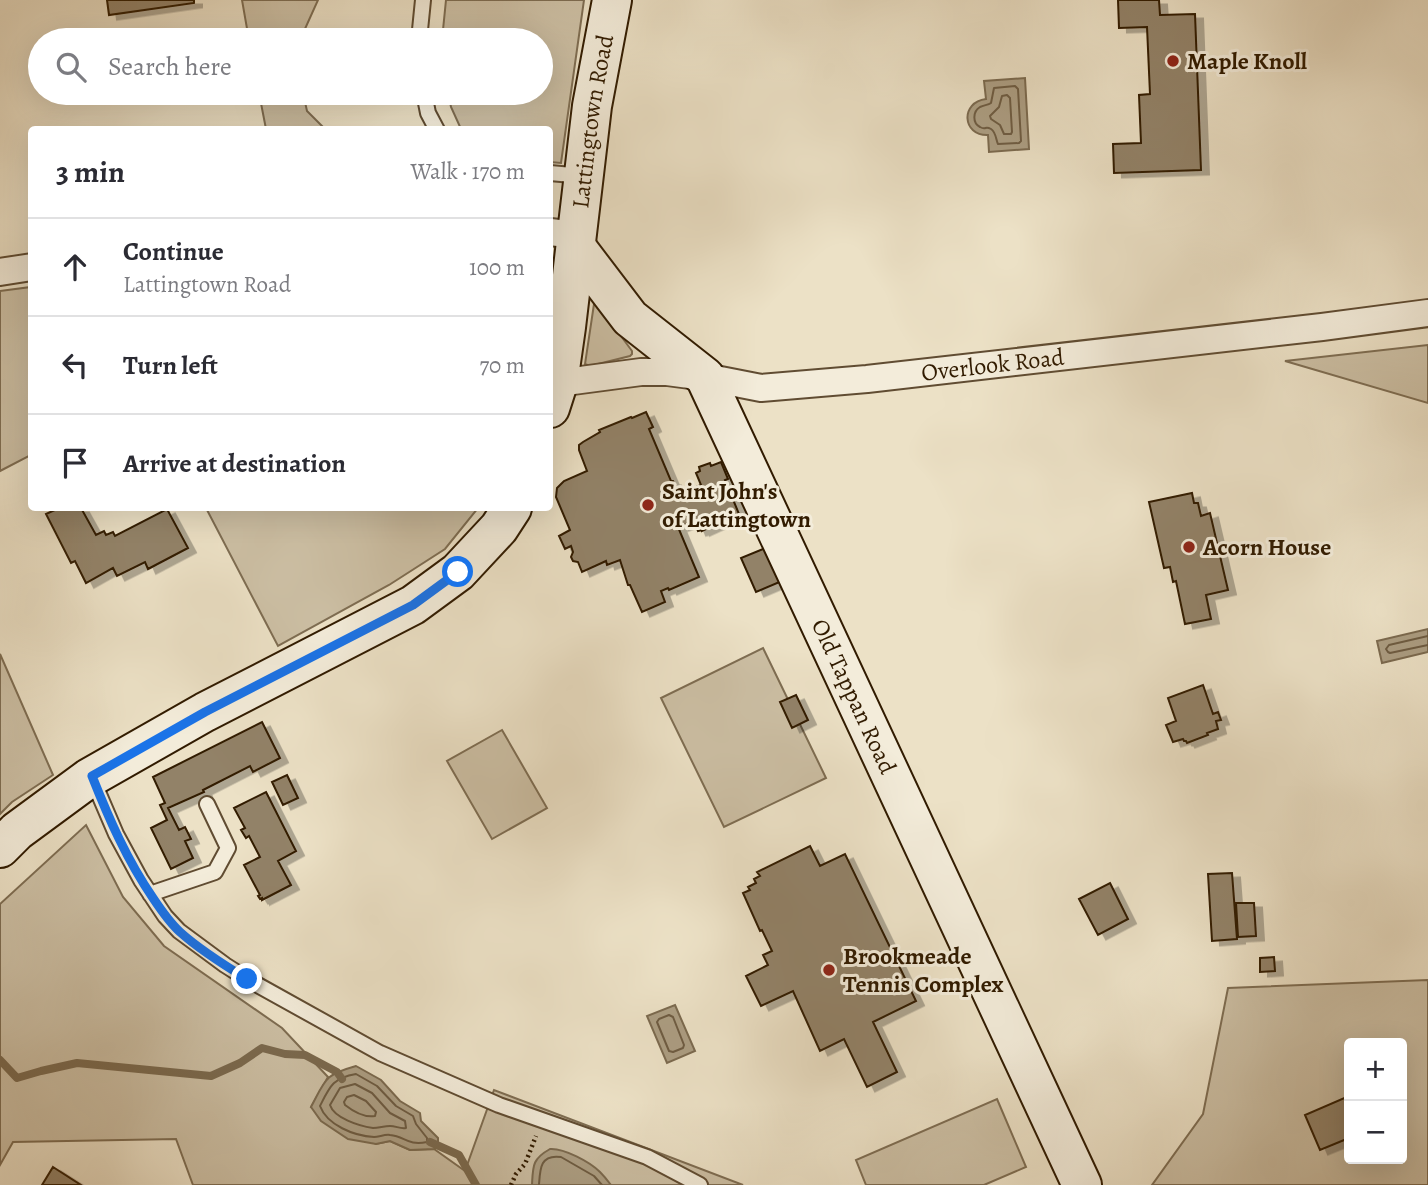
<!DOCTYPE html>
<meta charset="utf-8">
<style>
:root{--surface:#fff;--page:#f7f7f7;--text:#2b2b33;--muted:#7c7c81;--line:#e1e1e2}
body{margin:0;font-family:Alegreya,serif;background:var(--page);color:var(--text)}
.controls{position:absolute;right:21px;bottom:21px;display:grid;overflow:hidden;border-radius:7px;box-shadow:0 7px 28px #0002}
.controls button{width:63px;height:63px;display:grid;place-items:center;padding:0;border:0;border-bottom:2px solid var(--line);background:var(--surface);color:var(--text);font:35px sans-serif}
.stop{position:absolute;width:21px;height:21px;margin:-16px;border:5px solid #1a73e8;border-radius:50%;background:#fff}
.stop.end{background:#1a73e8;border-color:#fff;box-shadow:0 2px 7px #0008}
.list{margin:0;padding:0;list-style:none}
h2{display:flex;justify-content:space-between;align-items:center;height:91px;margin:0;padding:0 28px;font-size:30px}
h2 small{font-size:23px;font-weight:400;color:var(--muted)}
.list li{display:grid;grid-template-columns:46px 1fr auto;gap:21px;align-items:center;box-sizing:border-box;height:98px;padding:0 28px;border-top:2px solid var(--line)}
.list b{display:block;font-size:26px;white-space:nowrap}
.list p{margin:0;font-size:23px;white-space:nowrap;color:var(--muted)}
.list em{font-size:23px;font-style:normal;color:var(--muted)}
.icon{flex:none;width:38px;height:38px;fill:none;stroke:currentColor;stroke-width:2;stroke-linecap:round;stroke-linejoin:round}
.map{position:relative;flex:none;width:1428px;height:1185px;overflow:hidden}
.search{position:absolute;background:var(--surface);box-shadow:0 7px 28px #0002;left:28px;top:28px;width:525px;height:77px;display:flex;align-items:center;gap:18px;box-sizing:border-box;padding:0 24px;border-radius:38px;color:var(--muted);font-size:26px}
.panel{position:absolute;background:var(--surface);box-shadow:0 7px 28px #0002;left:28px;top:126px;width:525px;height:385px;border-radius:7px}
.map>svg:first-child{display:block}
.green{fill:#ccbfa4;stroke:#7e6d52;stroke-width:2;fill-rule:evenodd}
.water{fill:#ac9e83;stroke:#7b6a4f;stroke-width:2}
.lines{fill:none;stroke-linecap:round;stroke-linejoin:round}
.shore{stroke:#6e5c42;stroke-width:2}
.stream{stroke:#7b6a4f;stroke-width:8}
.building{fill:#928267;stroke:#311b00;stroke-width:2;filter:url(#shadow)}
.lane-casing{stroke:#604c32;stroke-width:18}
.street-casing{stroke:#604c32;stroke-width:30}
.secondary-casing{stroke:#311b00;stroke-width:42}
.path{stroke:#311b00;stroke-width:4.5;stroke-dasharray:2 3.5;stroke-linecap:butt}
.lane{stroke:#f3ecda;stroke-width:14}
.street{stroke:#f3ecda;stroke-width:26}
.secondary{stroke:#f3ecda;stroke-width:38}
.route{stroke:#1a73e8;stroke-width:9}
.poi-dot{fill:#8f2418;stroke:#f3ecda;stroke-width:2.5}
.labels{text-anchor:middle;stroke-width:6;stroke-linejoin:round;paint-order:stroke}
.poi-label{font-size:24px;font-weight:bold;fill:#311b00;stroke:#f3ecda;text-anchor:start}
.street-label{font-size:24px;fill:#311b00;stroke:#f3ecda}
</style>
<div class="map">
<svg width="1428" height="1185" viewBox="0 0 1428 1185">
<defs>
<filter id="shadow"><feDropShadow dx="8" dy="4.5" stdDeviation="0" flood-color="#0004"/></filter>
</defs>
<rect width="100%" height="100%" fill="#ece1c6"/>
<filter id="stains"><feTurbulence type="fractalNoise" baseFrequency=".00286" numOctaves="4"/><feColorMatrix values="0 0 0 0 .2 0 0 0 0 .09 0 0 0 0 .02 0 0 0 .5 -.17"/></filter>
<radialGradient id="worn" r=".72"><stop offset=".6" stop-color="#630" stop-opacity="0"/><stop offset="1" stop-color="#630" stop-opacity=".3"/></radialGradient>
<!-- green -->
<path class="green" d="M242,0h76l-18,40h-51z
M446,0h138l-23,163 -11,-1v-32l-89,-1 -10,-22 -3,-14h93v-53h-99z
M259,93h44l4,18 18,18h-59z
M31,287v168l-31,16v-180z
M594,304l4,1 34,46v3l-2,2 -40,10 -5,-2z
M1428,345v58l-143,-42z
M206,508h272l-33,41 -56,36 -111,61z
M763,648l63,130 -102,49 -63,-129z
M0,654l53,121 -41,27 -12,12z
M502,730l45,78 -55,31 -45,-78z
M86,825l37,72 41,49 118,82 46,49 -17,30 65,37 14,-3 20,9 24,-1 31,22 29,-81 249,95h-550l-17,-46 -163,3 -13,23v-261z
M1428,980v205h-276l51,-71 25,-126zM1349,1043h53v116h-53z
M997,1099l29,68 -42,18h-118l-10,-25z"/>
<!-- water -->
<path class="water" d="M1025,78l4,71 -40,3 -1,-17c-26,1 -28,-33 -2,-36l-2,-18z
M1428,629v23l-46,11 -5,-22z
M675,1005l20,46 -28,12 -20,-47z
M356,1066l25,14 19,21 20,12 1,8 17,17v8l-4,3 -24,1 -20,-9 -14,3 -28,-5 -27,-18 -10,-14c15,-28 13,-32 45,-41z
M550,1149c14,-1 40,13 50,23 4,4 8,9 11,13h-79c1,-19 0,-26 18,-36z"/>
<g class="lines">
<!-- shore -->
<path class="shore" d="M1015,86l3,3 3,52 -2,2 -21,1c-2,-4 -2,-12 -7,-15 -7,-4 -4,2 -11,-2 -8,-4 -7,-16 0,-20 4,-2 8,-2 11,-4l3,-15z
M1007,95l3,3 2,34 -1,2h-7l-4,-9 -9,-6 -1,-3 9,-9 3,-11z
M1428,636l-39,9 -3,4 2,3 2,1 38,-8
M669,1015l4,2 11,28 -1,3 -10,4 -4,-1 -12,-29 2,-3z
M356,1074l21,12 19,20 17,10 3,8 11,14v4c-20,4 -22,-6 -37,-7 -5,-1 -11,2 -16,2 -20,-1 -47,-12 -54,-31 10,-20 13,-28 36,-32z
M355,1084l17,9 18,20 15,8 1,7c-6,1 -10,-2 -16,-2 -6,0 -11,2 -17,2 -14,-2 -39,-10 -43,-23l10,-17z
M354,1095l12,6 10,11 -1,4c-11,2 -21,-4 -30,-11l-1,-3 3,-5z
M539,1185c1,-16 1,-31 22,-28l33,19 8,9"/>
<!-- stream -->
<path class="stream" d="M0,1060l17,18 24,-7 36,-8 134,13 29,-13 22,-15 23,6 20,1 32,17 5,7
M430,1142l29,13 17,30"/>
</g>
<!-- building -->
<path class="building" d="M107,0h87v3l-85,12z
M1118,0h41l1,15 35,-1 6,156 -87,3 -1,-29 28,-1 -2,-48 11,-1 -3,-67 -28,1z
M646,412l7,15 -4,2 22,52h2l6,13 22,-9 -5,-12 4,-2 -1,-4 11,-4 1,3 10,-4 7,17 -3,1 14,34 -37,17v-1l-4,1 -4,-10 -16,6 21,50 -30,13 -1,-2 -7,3 4,11 -23,10 -12,-27h-2l-8,-25 -13,5 -1,-4 -24,11 -4,-10 -5,-1 -2,-4 2,-5 -2,-6 -6,3 -6,-13 11,-6 -14,-33 1,-9 7,-7 23,-10 -8,-21v-5l4,-3 17,-10 -1,-2 32,-13 1,1z
M1192,493l2,10h4l3,13 9,-3 18,77 -22,5 5,24 -26,5 -9,-43 -3,1 -3,-15 -6,1 -15,-66z
M59,508h22l15,27 8,-4 2,4 7,-3 2,4 52,-27 21,39 -40,21 -3,-7 -28,14 -4,-8 -27,15 -11,-22 -4,2 -25,-49z
M768,547l14,34 -26,11 -15,-34z
M1203,685l10,29 5,-2 3,8 -5,1 2,8 -11,4 1,2 -21,8 -1,-2h-2l-1,-2 -10,3 -7,-17 10,-4 -8,-23z
M796,695l12,25 -16,8 -12,-26z
M262,722l18,36 -27,14 -3,-6 -47,24 1,2 -36,16 11,22 6,-3 6,12 -6,2 8,17 -22,11 -20,-41 16,-8 -7,-15 5,-2 -12,-26z
M287,775l11,23 -15,7 -11,-23z
M266,792l30,59 -18,10 13,24 -29,15v-2l-2,1 -2,-3 2,-1 -16,-30 16,-8 -11,-21 -3,2 -5,-8 4,-2 -11,-20z
M810,846l10,20 25,-12 71,147 -43,21 24,50 -30,15 -23,-48 -24,12 -27,-60 -32,15 -15,-30 22,-11 -5,-10 9,-4 -10,-21 -2,1 -17,-38 7,-3 -2,-3 8,-4 -2,-4 6,-3 -3,-4z
M1232,873l5,66 -25,2 -4,-67z
M1110,883l18,36 -30,16 -19,-36z
M1236,903h18l2,33 -18,1z
M1274,957l1,14 -15,1v-14z
M1349,1096v42l-29,12 -15,-35z
M53,1167l28,18h-39z"/>
<g class="lines">
<!-- lane casing -->
<g class="lane-casing">
<path id="lane" d="M419,40l4,-40
M424,93l4,20 9,17
M550,173l33,3
M92,778l24,56 25,46 24,36 14,15 46,34 22,14 133,74 119,52 148,52 53,28
M150,894l65,-22 13,-24 -21,-44"/>
</g>
<!-- street casing -->
<g class="street-casing">
<g id="street">
<path d="M550,232l26,3"/>
<path d="M0,272l32,-5"/>
<path id="s1" d="M558,383l83,-11h26l38,5 56,11 106,-9 455,-52 106,-14"/>
</g>
</g>
<!-- secondary casing -->
<g class="secondary-casing">
<g id="secondary">
<path id="s2" d="M576,247l54,71 75,59 377,808"/>
<path id="s3" d="M550,408l8,-25 8,-56 26,-221 20,-106"/>
<path d="M0,848l17,-17 72,-53 116,-66 208,-107 45,-33 41,-44 13,-20"/>
</g>
</g>
<!-- path -->
<path class="path" d="M511,1185l5,-11 9,-10 11,-28"/>
<!-- lane -->
<use href="#lane" class="lane"/>
<!-- street -->
<use href="#street" class="street"/>
<!-- secondary -->
<use href="#secondary" class="secondary"/>
</g>
<g class="lines">
<!-- route -->
<path class="route" d="M247,979c-23,-14 -47,-29 -67,-47 -11,-10 -19,-22 -27,-34 -26,-38 -44,-79 -61,-122l113,-64 208,-107 45,-33"/>
</g>
<!-- markers -->
<g class="poi-dot">
<circle cx="1173" cy="61" r="7"/>
<circle cx="648" cy="505" r="7"/>
<circle cx="1189" cy="547" r="7"/>
<circle cx="829" cy="970" r="7"/>
</g>
<g class="labels">
<!-- poi labels -->
<g class="poi-label">
<text x="1187" y="69">Maple Knoll</text>
<text x="662" y="499">Saint John's<tspan x="662" dy="28">of Lattingtown</tspan></text>
<text x="1203" y="555">Acorn House</text>
<text x="843" y="964">Brookmeade<tspan x="843" dy="28">Tennis Complex</tspan></text>
</g>
<!-- street labels -->
<g class="street-label">
<text dy="8" stroke="none"><textPath href="#s3" startOffset="290">Lattingtown Road</textPath></text>
<text dy="8" stroke="none"><textPath href="#s1" startOffset="438">Overlook Road</textPath></text>
<text dy="8" stroke="none"><textPath href="#s2" startOffset="537">Old Tappan Road</textPath></text>
</g>
</g>
<rect width="100%" height="100%" filter="url(#stains)"/>
<rect width="100%" height="100%" fill="url(#worn)"/>
</svg>
<div class="controls">
<button>+</button>
<button>−</button>
</div>
<div class="stop" style="left:458px;top:572px"></div>
<div class="stop end" style="left:247px;top:979px"></div>
<div class="search"><svg class="icon" aria-label="search" viewBox="0 0 24 24"><circle cx="10" cy="10" r="6"/><path d="M15 15l6 6"/></svg>Search here</div>
<section class="panel">
<h2>3 min<small>Walk · 170 m</small></h2>
<ul class="list">
<li><svg class="icon" aria-label="ahead" viewBox="0 0 24 24"><path d="M12 20V5M6 11l6-6 6 6"/></svg><div><b>Continue</b><p>Lattingtown Road</p></div><em>100 m</em></li>
<li><svg class="icon" aria-label="left" viewBox="0 0 24 24"><path d="M17 20v-9H6M10 6l-5 5 5 5"/></svg><div><b>Turn left</b></div><em>70 m</em></li>
<li><svg class="icon" aria-label="arrive" viewBox="0 0 24 24"><path d="M6 21V4h12l-3 4 3 4H6"/></svg><div><b>Arrive at destination</b></div></li>
</ul>
</section>
</div>
